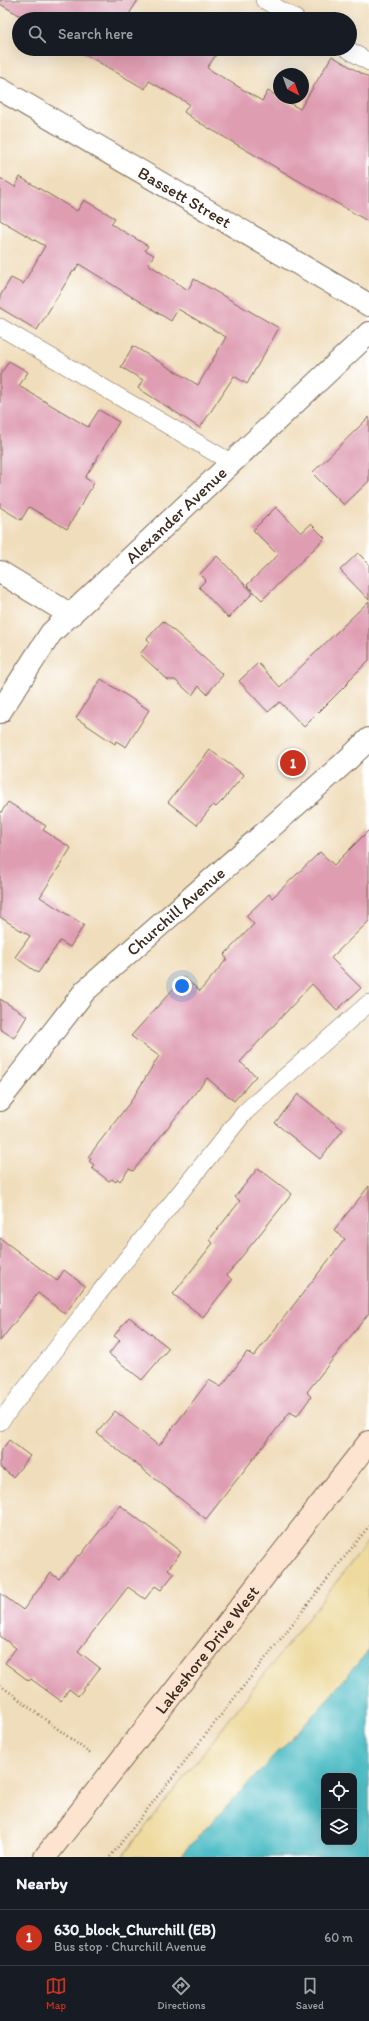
<!DOCTYPE html>
<meta charset="utf-8">
<style>
:root{--surface:#171b24;--page:#20242c;--text:#f1f3f6;--muted:#9ea1a6;--line:#363941;--accent:#c8321e}
body{margin:0;font-family:Itim,sans-serif;background:var(--page);color:var(--text)}
.controls{position:absolute;right:12px;bottom:12px;display:grid;overflow:hidden;border-radius:8px;box-shadow:0 4px 16px #0002}
.controls button{width:36px;height:36px;display:grid;place-items:center;padding:0;border:0;border-bottom:1px solid var(--line);background:var(--surface);color:var(--text);font:20px sans-serif}
.compass{position:absolute;left:273px;top:68px;width:36px;height:36px;border-radius:50%;background:var(--surface);box-shadow:0 4px 16px #0002;rotate:139deg}
.you{position:absolute;left:182px;top:986px;width:14px;height:14px;margin:-10px;border:3px solid #fff;border-radius:50%;background:#1a73e8;box-shadow:0 0 0 6px #1a73e833}
.badge{display:grid;place-items:center;width:26px;height:26px;border-radius:50%;background:var(--accent);color:#fff;font-size:13px;font-weight:700}
.pin{position:absolute;translate:-50% -50%;border:2px solid #fff;box-shadow:0 1px 4px #0006}
.list{margin:0;padding:0;list-style:none}
h2{display:flex;justify-content:space-between;align-items:center;height:52px;margin:0;padding:0 16px;font-size:17px}
h2 small{font-size:13px;font-weight:400;color:var(--muted)}
.list li{display:grid;grid-template-columns:26px 1fr auto;gap:12px;align-items:center;box-sizing:border-box;height:56px;padding:0 16px;border-top:1px solid var(--line)}
.list b{display:block;font-size:15px;white-space:nowrap}
.list p{margin:0;font-size:13px;white-space:nowrap;color:var(--muted)}
.list em{font-size:13px;font-style:normal;color:var(--muted)}
.icon{flex:none;width:22px;height:22px;fill:none;stroke:currentColor;stroke-width:2;stroke-linecap:round;stroke-linejoin:round}
.map{position:relative;flex:none;width:369px;height:1857px;overflow:hidden}
.search{position:absolute;background:var(--surface);box-shadow:0 4px 16px #0002;left:12px;right:12px;top:12px;height:44px;display:flex;align-items:center;gap:10px;box-sizing:border-box;padding:0 14px;border-radius:22px;color:var(--muted);font-size:15px}
.sheet{height:108px;background:var(--surface)}
nav{display:flex;justify-content:space-around;align-items:center;box-sizing:border-box;height:56px;border-top:1px solid var(--line);background:var(--surface);font-size:11px;color:var(--muted)}
nav a{display:grid;justify-items:center;gap:2px}
nav .on{color:var(--accent)}
.map>svg:first-child{display:block}
.sand{fill:#eeda9e;stroke:#94825e}
.water{fill:#4fbdc6;stroke:#457472;fill-rule:evenodd}
.building{fill:#df9db2}
.lines{fill:none;stroke-linecap:round;stroke-linejoin:round}
.lane-casing{stroke:#7a6955;stroke-width:18}
.street-casing{stroke:#7a6955;stroke-width:24}
.secondary-casing{stroke:#7a6955;stroke-width:24}
.path{stroke:#7a6955;stroke-width:2.5;stroke-dasharray:1 3;stroke-linecap:butt}
.lane{stroke:#fff;stroke-width:17}
.street{stroke:#fff;stroke-width:22}
.secondary{stroke:#fde4d0;stroke-width:22}
.labels{text-anchor:middle;stroke-width:4;stroke-linejoin:round;paint-order:stroke}
.street-label{font-size:17px;fill:#3b2a1e;stroke:#fff}
</style>
<div class="map">
<svg width="369" height="1857" viewBox="0 0 369 1857">
<rect width="100%" height="100%" fill="#fff"/>
<filter id="ink" filterUnits="userSpaceOnUse"><feTurbulence type="fractalNoise" baseFrequency=".025" numOctaves="2"/><feDisplacementMap in="SourceGraphic" scale="8" xChannelSelector="R" yChannelSelector="G"/><feConvolveMatrix kernelMatrix="1 2 1 2 8 2 1 2 1" color-interpolation-filters="sRGB"/></filter>
<filter id="wash" filterUnits="userSpaceOnUse"><feTurbulence type="fractalNoise" baseFrequency=".012" numOctaves="4" result="noise"/><feDisplacementMap in="SourceGraphic" scale="16" xChannelSelector="R" yChannelSelector="G"/><feGaussianBlur stdDeviation="0.9" result="paint"/><feColorMatrix in="noise" values="0 0 0 0 0 0 0 0 0 0 0 0 0 0 0 0 0 1.4 0 .05"/><feComposite in="paint" operator="in"/></filter>
<g filter="url(#wash)">
<rect width="100%" height="100%" fill="#f0ddbb"/>
<!-- sand -->
<path class="sand" d="M369,1540v110l-49,58 -141,149h-57z"/>
<!-- water -->
<path class="water" d="M369,1650v207h-190l141,-149zM324,1776h30v66h-30z"/>
<g id="blocks">
<!-- building -->
<path class="building" d="M0,0h138l-12,19h-100l-26,-15z
M76,49h144l-13,19 55,33 6,-10 32,18 32,-53 37,22v144l-174,-102 -11,-8 5,-8 -40,-23 -4,8z
M20,177l57,34 7,-11 31,18 -4,6 37,22 -3,4 9,5 -6,9 40,26 6,-11 85,49 -32,56 -13,-8 -34,52 -62,-40 5,-8 -22,-13 12,-21 65,39 28,-48 -48,-28 -7,12 -92,-57 -5,8 -1,-1 -36,59 -37,-22v-12l11,-18 12,6 22,-38 -45,-26v-42l15,9z
M9,361l19,11 -9,14 69,41 11,-17 20,12 -34,56 9,5 -27,46 -38,-22 -8,13 -21,-13v-132z
M369,417v64l-25,24 -32,-32z
M276,507l25,26 10,-9 14,14 -63,62 -15,-15 31,-30 -25,-25z
M358,553l11,11v36l-29,-30z
M217,556l36,37 -25,25 -29,-31 7,-7 -6,-6z
M369,601v59l-21,21 1,1 -45,45 -24,-25 -12,10 -29,-31 19,-18 22,24z
M163,621l60,54 -16,19 -8,-8 -7,9 -17,-15h-7l-28,-26 10,-12 -3,-3z
M101,679l48,31 -23,37 -10,-6 -1,3 -39,-26z
M210,750l34,25 -22,26 -6,6 -3,-2 -16,20 -29,-23z
M8,802l38,24 -3,4 28,18 -31,49 44,28 -14,22 -10,-6 -22,32 -23,-16 15,-21 -30,-19v-103z
M369,830v91l-38,37 30,30 -24,22 -25,-26 -72,78 16,14 -22,25 -27,-23 -74,93 -4,-2 -9,12 -2,-2 -2,3 -4,-3 -3,2 -17,-13 2,-3 -5,-4 2,-2 -3,-2 43,-56 28,-45 -28,-20 53,-59 16,14 27,-32 -3,-4 30,-31 -8,-8 23,-22 3,4 48,-46 14,13z
M0,999l27,17 -13,22 -14,-9z
M298,1094l45,36 -23,29 -45,-36z
M258,1168l34,26 -65,81 5,5 -29,37 -30,-23 40,-51 -4,-3 31,-39 -5,-4z
M369,1186v127l-62,79 4,5 -14,19 -7,-4 -84,107 -109,-86 18,-22 44,35 50,-66 12,7 26,-35 7,4 91,-117 -11,-9z
M0,1238l57,43 7,-11 21,16 -20,28 -27,-21 -38,48z
M129,1317l40,31 -27,32 -33,-26 11,-14 -6,-4z
M9,1440l21,16 -17,21 -13,-10v-15z
M120,1505l61,47 -13,17 6,5 -13,16 -6,-4 -10,13 -17,-12 -50,64 22,17 -22,28 -9,-7 -8,12 -30,-22 -2,2 -24,-18 11,-15 -16,-12v-43l23,17 28,-37 8,6 19,-24 2,1z"/>
</g>
</g>
<g filter="url(#ink)">
<use href="#blocks" fill-opacity="0" stroke="#7a6955" stroke-width="1"/>
<g class="lines">
<!-- lane casing -->
<g class="lane-casing">
<path id="lane" d="M264,0l32,19
M347,49l22,13
M0,327l232,136
M0,1422l99,-129 146,-181 124,-109"/>
</g>
<!-- street casing -->
<g class="street-casing">
<g id="street">
<path id="s1" d="M0,89l369,216"/>
<path d="M0,572l71,43"/>
<path id="s2" d="M0,712l51,-79 318,-300"/>
<path id="s3" d="M0,1100l85,-109 259,-228 25,-24"/>
</g>
</g>
<!-- secondary casing -->
<g class="secondary-casing">
<g id="secondary">
<path id="s4" d="M45,1857l324,-415"/>
</g>
</g>
<!-- path -->
<path class="path" d="M0,1685l92,70
M110,1857l259,-331"/>
<!-- lane -->
<use href="#lane" class="lane"/>
<!-- street -->
<use href="#street" class="street"/>
<!-- secondary -->
<use href="#secondary" class="secondary"/>
</g>
</g>
<g class="labels">
<!-- street labels -->
<g class="street-label">
<text dy="6" stroke="none"><textPath href="#s1" startOffset="214">Bassett Street</textPath></text>
<text dy="6" stroke="none"><textPath href="#s2" startOffset="266">Alexander Avenue</textPath></text>
<text dy="6" stroke="none"><textPath href="#s3" startOffset="259">Churchill Avenue</textPath></text>
<text dy="6" stroke="none"><textPath href="#s4" startOffset="263">Lakeshore Drive West</textPath></text>
</g>
</g>
</svg>
<div class="controls">
<button><svg class="icon" aria-label="locate" viewBox="0 0 24 24"><circle cx="12" cy="12" r="6"/><path d="M12 2v4M12 18v4M2 12h4M18 12h4"/></svg></button>
<button><svg class="icon" aria-label="layers" viewBox="0 0 24 24"><path d="M12 4l9 5-9 5-9-5zM3 14l9 5 9-5"/></svg></button>
</div>
<svg class="compass" viewBox="-18 -18 36 36"><path d="M0-13l5 13h-10z" fill="#e53935"/><path d="M0 13l5-13h-10z" fill="#9ea1a6"/></svg>
<div class="you"></div>
<div class="pin badge" style="left:293px;top:763px">1</div>
<div class="search"><svg class="icon" aria-label="search" viewBox="0 0 24 24"><circle cx="10" cy="10" r="6"/><path d="M15 15l6 6"/></svg>Search here</div>
</div>
<section class="sheet">
<h2>Nearby<small></small></h2>
<ul class="list">
<li><span class="badge">1</span><div><b>630_block_Churchill (EB)</b><p>Bus stop · Churchill Avenue</p></div><em>60 m</em></li>
</ul>
</section>
<nav>
<a class="on"><svg class="icon" aria-label="map" viewBox="0 0 24 24"><path d="M3 6l6-2 6 2 6-2v14l-6 2-6-2-6 2zM9 4v14M15 6v14"/></svg>Map</a>
<a><svg class="icon" aria-label="directions" viewBox="0 0 24 24"><path d="M12 3l9 9-9 9-9-9zM9 14v-3h6M13 9l2 2-2 2"/></svg>Directions</a>
<a><svg class="icon" aria-label="saved" viewBox="0 0 24 24"><path d="M7 4h10v16l-5-4-5 4z"/></svg>Saved</a>
</nav>
